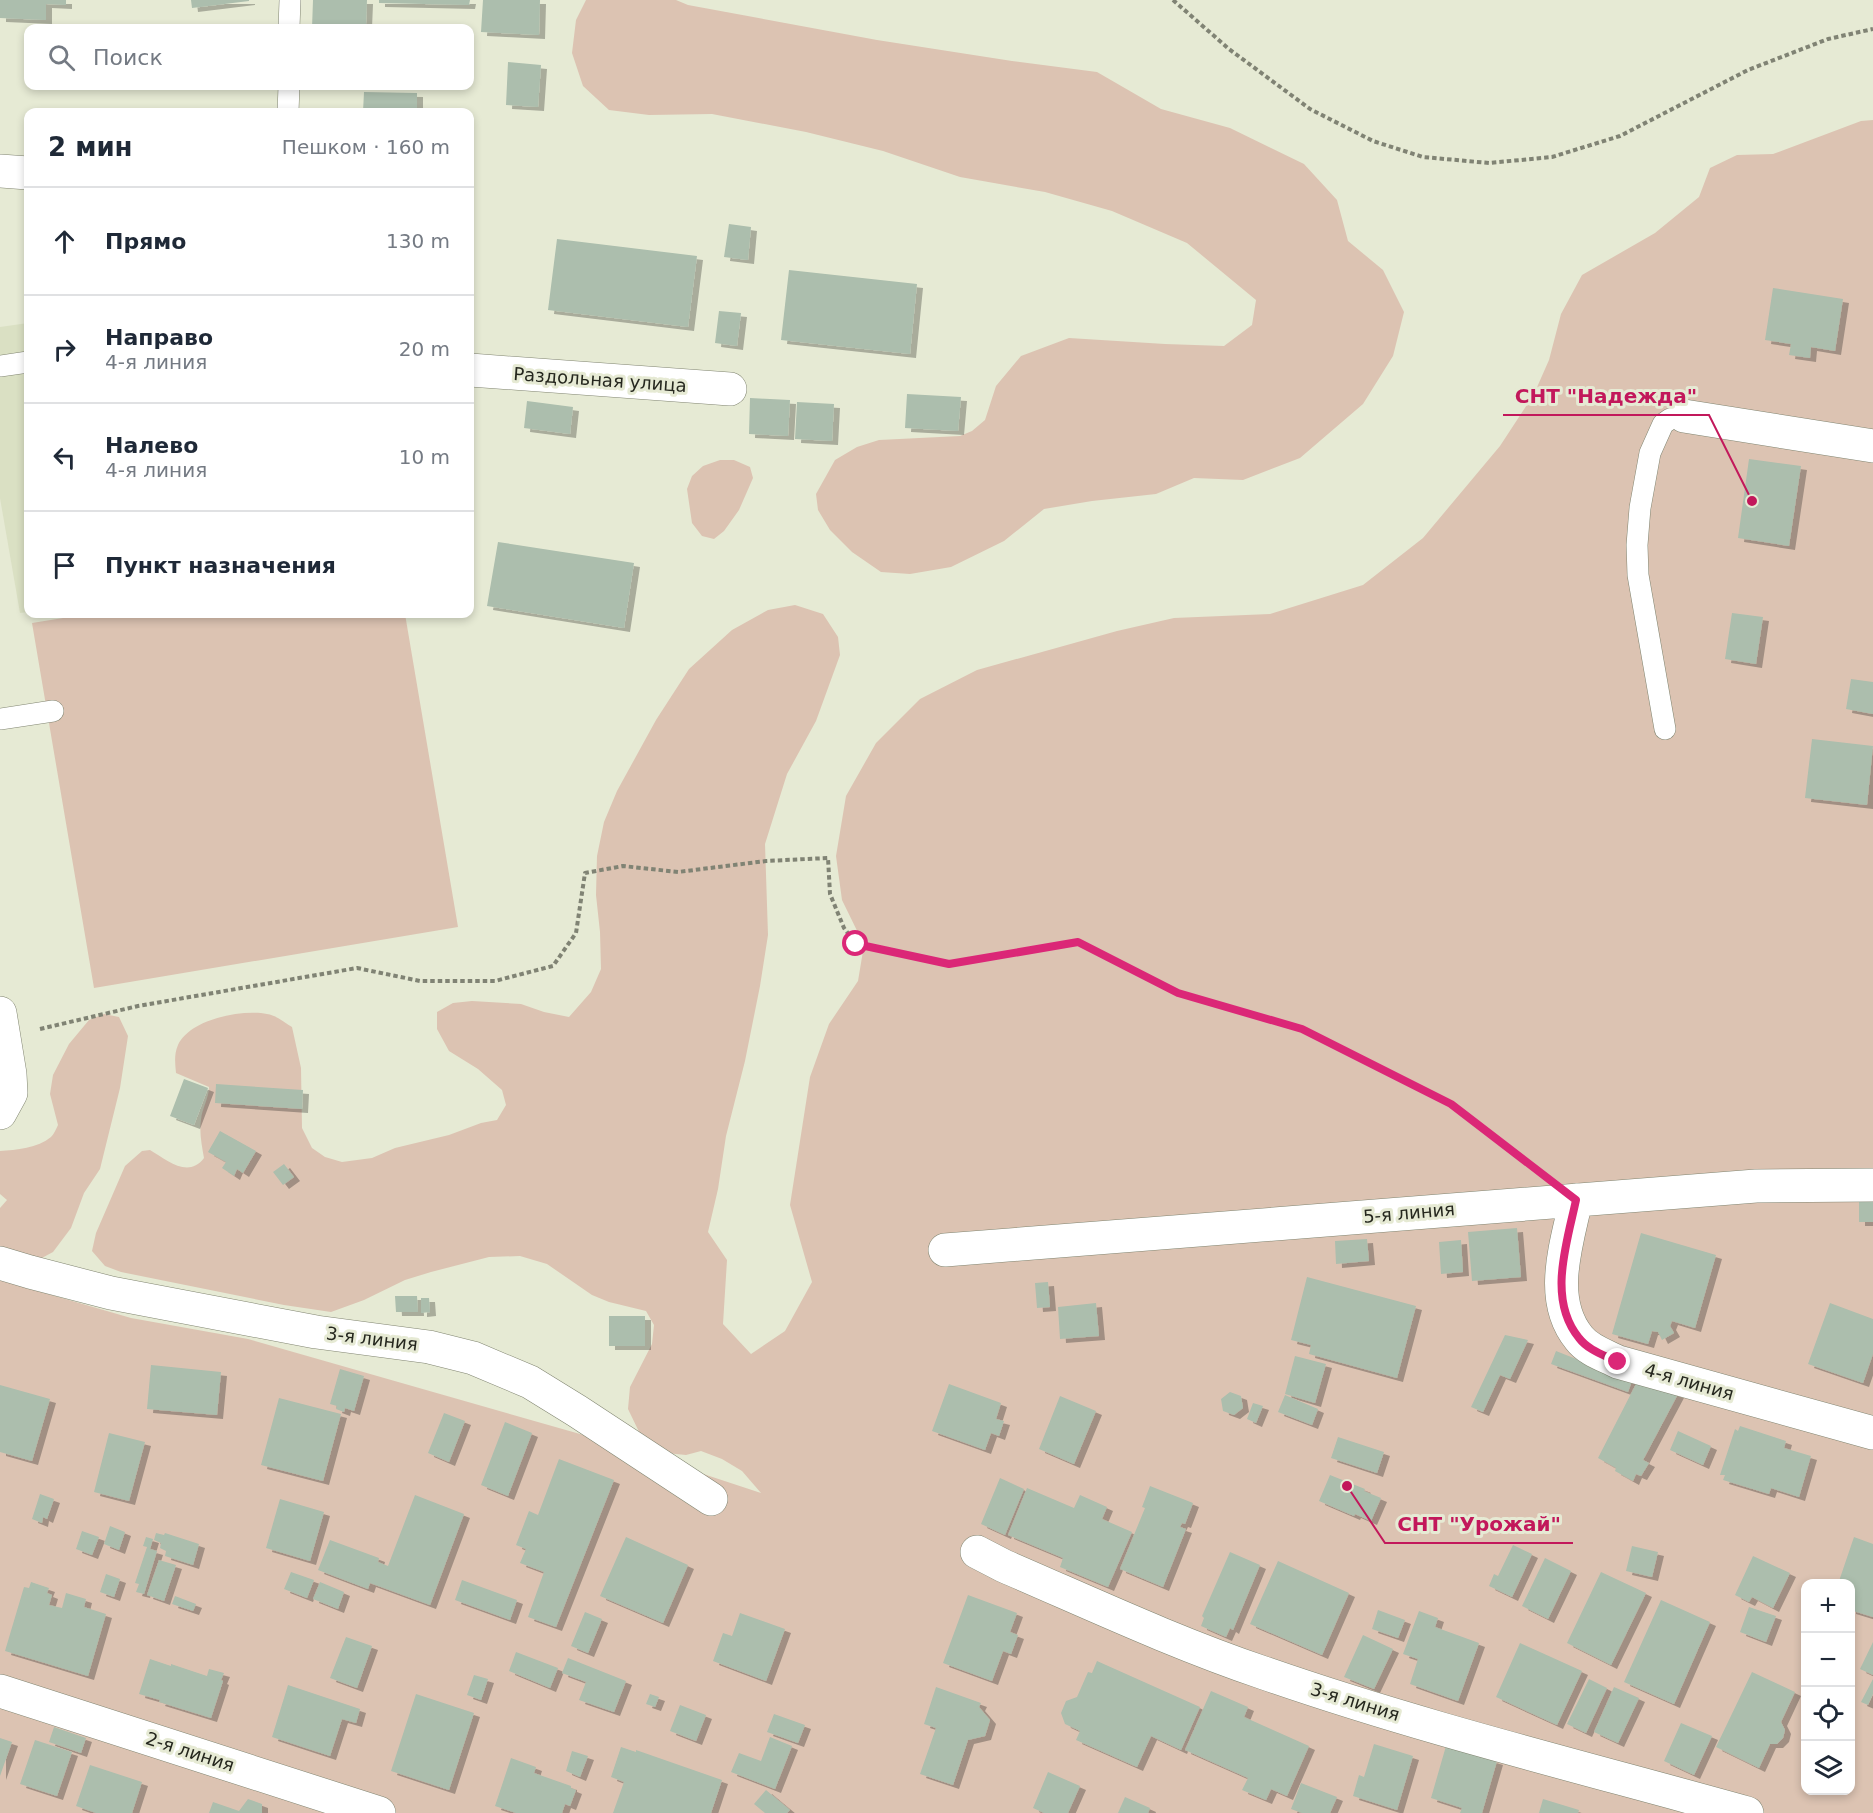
<!DOCTYPE html>
<html lang="ru">
<meta charset="utf-8">
<style>
:root{--surface:#fff;--page:#f2f2f3;--text:#1f2937;--muted:#747a83;--line:#e0e1e3}
body{margin:0;font-family:"DejaVu Sans",sans-serif;background:var(--page);color:var(--text)}
.controls{position:absolute;right:18px;bottom:18px;display:grid;overflow:hidden;border-radius:12px;box-shadow:0 3px 9px #0003}
.controls button{width:54px;height:54px;display:grid;place-items:center;padding:0;border:0;border-bottom:2px solid var(--line);background:var(--surface);color:var(--text);font:30px sans-serif}
.stop{position:absolute;width:18px;height:18px;margin:-14px;border:4px solid #db2777;border-radius:50%;background:#fff}
.stop.end{background:#db2777;border-color:#fff;box-shadow:0 2px 6px #0008}
.list{margin:0;padding:0;list-style:none}
h2{display:flex;justify-content:space-between;align-items:center;height:78px;margin:0;padding:0 24px;font-size:26px}
h2 small{font-size:20px;font-weight:400;color:var(--muted)}
.list li{display:grid;grid-template-columns:39px 1fr auto;gap:18px;align-items:center;box-sizing:border-box;height:108px;padding:0 24px;border-top:2px solid var(--line)}
.list b{display:block;font-size:22px;white-space:nowrap}
.list p{margin:0;font-size:20px;white-space:nowrap;color:var(--muted)}
.list em{font-size:20px;font-style:normal;color:var(--muted)}
.icon{flex:none;width:33px;height:33px;fill:none;stroke:currentColor;stroke-width:2;stroke-linecap:round;stroke-linejoin:round}
.map{position:relative;flex:none;width:1873px;height:1813px;overflow:hidden}
.search{position:absolute;background:var(--surface);box-shadow:0 3px 9px #0003;left:24px;top:24px;width:450px;height:66px;display:flex;align-items:center;gap:15px;box-sizing:border-box;padding:0 21px;border-radius:12px;color:var(--muted);font-size:22px}
.panel{position:absolute;background:var(--surface);box-shadow:0 3px 9px #0003;left:24px;top:108px;width:450px;height:510px;border-radius:12px}
.map>svg:first-child{display:block}
.built{fill:#dae0c3}
.green{fill:#dcc3b2;fill-rule:evenodd}
.building{fill:#acbead;filter:url(#shadow)}
.lines{fill:none;stroke-linecap:round;stroke-linejoin:round}
.service-casing{stroke:#818571;stroke-width:22}
.minor-casing{stroke:#818571;stroke-width:34}
.path{stroke:#808374;stroke-width:4;stroke-dasharray:4.5 3;stroke-linecap:butt}
.service{stroke:#fff;stroke-width:21}
.minor{stroke:#fff;stroke-width:33}
.route{stroke:#db2777;stroke-width:8}
.labels{text-anchor:middle;stroke-width:6;stroke-linejoin:round;paint-order:stroke}
.street-label{font-size:18px;fill:#25271e;stroke:#e6ead4}
.leader{fill:none;stroke:#c2185b;stroke-width:2}
.callout-dot{fill:#c2185b;stroke:#e6ead4;stroke-width:2}
.callout-label{font-size:20px;text-anchor:middle;font-weight:bold;fill:#c2185b;stroke:#e6ead4;stroke-width:6;stroke-linejoin:round;paint-order:stroke}
</style>
<div class="map">
<svg width="1873" height="1813" viewBox="0 0 1873 1813">
<defs>
<filter id="shadow"><feDropShadow dx="6" dy="4" stdDeviation="0" flood-color="#0004"/></filter>
</defs>
<rect width="100%" height="100%" fill="#e6ead4"/>
<!-- built -->
<path class="built" d="M28,323v289l-8,1 -20,-115v-171z"/>
<!-- green -->
<path class="green" d="M586,0h90l12,5 189,35 135,21 85,11 64,37 69,19 74,36 33,36 11,41 35,29 21,42 -11,44 -30,48 -63,54 -57,22 -49,-2 -38,16 -64,7 -48,8 -40,32 -53,26 -41,7 -29,-2 -29,-20 -22,-22 -12,-20 -2,-16 19,-34 22,-13 22,-7 81,-4 12,-5 13,-11 11,-34 25,-30 48,-18 96,6 59,2 28,-21 4,-25 -69,-57 -75,-32 -67,-19 -85,-15 -77,-26 -77,-19 -94,-18 -63,1 -40,-5 -26,-24 -11,-33 4,-33z
M1873,120v1693h-1873v-533l131,38 117,21 346,99 167,55 -19,-22 -20,-12 -21,-8 -15,4 -20,-2 -24,-15 -14,-29 2,-22 22,-43 2,-19 -8,-14 -37,-9 -17,-7 -45,-31 -27,-8 -31,1 -58,15 -26,8 -41,20 -33,12 -47,-7 -163,-33 -16,-6 -13,-15 4,-18 29,-67 17,-15 8,-1c17,10 38,29 54,8 -2,-12 -5,-26 -3,-38 1,-12 8,-22 8,-33l-33,-14c-1,-10 -2,-19 2,-28 12,-26 64,-36 89,-31 9,1 18,9 25,13l9,41 1,60 10,20 13,9 17,5 30,-4 23,-10 54,-13 32,-12 16,-3 9,-15 -4,-15 -24,-21 -29,-18 -12,-22v-17l16,-9 19,-2 49,3 23,8 25,5 22,-25 10,-23 -1,-37 -4,-37 1,-39 7,-34 13,-31 39,-71 33,-51 43,-39 36,-20 27,-5 28,9 15,23 2,18 -24,66 -29,53 -22,70 3,91 -8,51 -15,75 -19,75 -8,53 -10,43 19,28 -4,64 28,30 34,-23 27,-49 -22,-77 20,-128 19,-53 29,-43 6,-36 -22,-45 -6,-44 10,-60 30,-53 44,-44 57,-29 140,-39 57,-13 96,-4 93,-29 60,-47 77,-92 34,-52 15,-34 12,-46 21,-39 73,-42 44,-36 11,-29 27,-13 36,-1 88,-33zM1806,1584h44v206h-44z
M720,460h14l16,7 3,11 -14,32 -15,21 -10,8 -12,-3 -10,-13 -5,-34 5,-13 11,-10z
M88,614h317l53,313 -364,61 -62,-365z
M104,1014l15,3 9,19 -8,52 -20,81 -16,24 -13,35 -18,24 -13,7 -40,-12v-39l7,-8 -7,-6v-43c16,-1 38,-3 51,-14 3,-3 5,-8 7,-12l-8,-31 3,-19 16,-31 20,-24z"/>
<!-- building -->
<path class="building" d="M0,0h66v5l-20,-1v16l-46,-2z
M191,0h58v1l-57,7z
M313,0h54l-1,24 14,1 -1,3h-67z
M379,0h91l-1,5 -90,-2z
M483,0h57l-1,35 -58,-3z
M508,62l33,3 -3,42 -32,-2z
M364,92l53,1v19h-54z
M729,224l22,3 -3,33 -24,-3z
M557,239l140,17 -9,71 -140,-17z
M789,270l128,14 -7,70 -129,-14z
M1773,288l70,11 -8,52 -24,-4 -1,11 -21,-3 2,-11 -26,-4z
M719,311l22,2 -4,33 -22,-3z
M907,394l54,3 -3,34 -53,-3z
M750,398l40,2 -2,36 -39,-2z
M527,401l46,6 -3,27 -46,-6z
M797,402l37,2 -2,37 -37,-2z
M1749,459l52,7 -12,80 -51,-8z
M498,542l136,21 -10,65 -137,-22z
M1732,613l31,4 -7,47 -31,-5z
M1851,679l22,3v32l-27,-5z
M1812,739l61,7 -6,59 -62,-7z
M184,1079l24,9 -14,37 -24,-9z
M216,1084l87,6 -1,19 -87,-6z
M220,1131l36,20 -13,22 -6,-4 -3,7 -12,-8 4,-6 -18,-10z
M284,1164l10,13 -11,8 -10,-13z
M1859,1198h14v24h-14z
M1517,1228l4,49 -49,4 -4,-49z
M1641,1233l75,22 -21,73 -23,-7 -2,5 4,7 -12,7 -4,-8 -6,-1 -4,13 -36,-10z
M1367,1239l2,22 -33,3 -1,-23z
M1461,1240l2,32 -22,2 -2,-32z
M1307,1277l109,29 -19,72 -88,-24 2,-9 -20,-5z
M1048,1282l2,25 -13,1 -2,-25z
M395,1296h22l1,16h-22z
M421,1298h8l1,14 -9,1z
M1096,1303l3,33 -39,3 -2,-32z
M1830,1303l43,16v35l-10,29 -55,-19z
M609,1316h36v30h-36z
M1505,1335l23,5 -18,39 -10,-4 -17,37 -12,-5z
M1556,1351l76,30 -4,11 -77,-28z
M1295,1356l31,8 -11,39 -30,-9z
M151,1365l70,7 -4,43 -70,-6z
M340,1369l24,7 -10,35 -9,-3 -1,4 -8,-3 1,-3 -7,-2z
M1637,1382l41,12 -35,66 6,3 -8,13 -5,-2 -3,7 -18,-10 1,-3 -18,-10z
M949,1384l52,19 -5,16 8,2 -5,15 -8,-3 -6,17 -53,-19z
M0,1385l50,14 -18,62 -32,-9z
M1230,1392l11,4 2,12 -9,7 -11,-4 -2,-12z
M1285,1395l33,14 -6,16 -34,-13z
M1060,1396l36,15 -22,53 -35,-15z
M279,1398l62,16 -18,67 -62,-16z
M1253,1403l10,3 -7,17 -9,-4z
M444,1413l21,8 -16,41 -21,-9z
M505,1422l27,11 -24,63 -27,-11z
M1740,1426l46,15 -2,7 27,8 -12,41 -28,-9 -2,6 -46,-14 2,-5h-5l15,-46 3,2z
M1678,1431l33,15 -8,19 -33,-15z
M109,1433l36,9 -16,59 -35,-9z
M1338,1437l46,15 -7,21 -46,-15z
M559,1459l55,21 -58,147 -28,-10 16,-45 -24,-9 6,-14 -10,-4 13,-34 9,4z
M1330,1475l35,14 -1,2 17,7 -10,23 -16,-7 -1,2 -35,-15z
M1000,1478l24,11 -19,46 -24,-11z
M1150,1486l43,17 -8,21 -3,-1 -2,4 6,2 -23,58 -43,-18 25,-61 -3,-1z
M1027,1488l47,20 6,-13 27,12 -5,12 30,13 -24,55 -48,-20 3,-9 -55,-23z
M40,1494l14,5 -7,20 -4,-2 -1,6 -10,-4z
M415,1495l49,19 -34,91 -60,-22 -2,6 -50,-19 12,-30 49,18 -1,4 10,4z
M280,1499l44,13 -14,49 -44,-13z
M110,1526l15,6 -6,18 -15,-6z
M82,1531l17,6 -7,18 -16,-6z
M156,1533l8,2 1,-2 34,11 -6,21 -28,-9 1,-5 -6,-3 1,-5 -7,-3z
M146,1537l7,2 -3,10 7,2 -13,43 -8,-2 3,-8 -4,-1 12,-36 -4,-1z
M626,1537l62,28 -25,58 -63,-27z
M1854,1537l19,7v73l-23,-7v-26h-12z
M1513,1545l19,9 -20,43 -23,-11 5,-12 4,2z
M1632,1546l26,6 -6,25 -26,-6z
M1230,1552l30,13 -27,65 -3,-2 -4,9 -25,-11 3,-8 -2,-2z
M1753,1556l37,17 -17,35 -21,-11 -3,5 -14,-7z
M1545,1558l26,13 -23,48 -26,-13z
M159,1560l17,5 -12,36 -17,-6z
M1278,1561l71,32 -27,62 -72,-31z
M291,1572l23,8 -7,18 -23,-9z
M1601,1572l45,21 -35,72 -44,-22z
M106,1574l14,5 -6,18 -14,-5z
M462,1580l55,20 -7,20 -55,-20z
M31,1582l18,6 -2,5 5,2 -3,10 13,3 4,-15 20,6 -2,8 22,7 -18,62 -83,-25 19,-64 5,1z
M320,1582l24,10 -6,17 -25,-10z
M968,1595l49,18 -7,19 8,3 -7,19 -8,-3 -11,30 -49,-18z
M175,1596l21,8 -3,7 -21,-7z
M1661,1600l49,22 -36,82 -50,-22z
M1749,1607l27,9 -10,26 -26,-10z
M1378,1610l27,10 -7,18 -26,-9z
M1419,1611l19,7 -3,9 44,16 -21,58 -48,-17 8,-25 -15,-5z
M585,1612l17,7 -14,34 -17,-7z
M740,1613l45,16 -19,52 -53,-20 10,-28 9,3z
M1363,1635l30,14 -19,40 -30,-12z
M346,1637l26,9 -15,42 -27,-10z
M1873,1642v33l-13,-6z
M1520,1643l62,28 -25,54 -61,-28z
M516,1652l42,16 -8,20 -41,-17z
M568,1658l58,23 -12,31 -35,-12 7,-18 -24,-9z
M150,1659l21,7v-2l36,12 2,-7 15,4 -3,7 2,1 -12,37 -52,-16 1,-2 -21,-6z
M1097,1661l103,46 -19,43 -30,-14 -14,31 -61,-27 4,-9 -15,-7 -4,-11 5,-12 11,-4 11,-25 4,1z
M1752,1672l43,20 -14,30 4,8 -2,8 -6,6h-7l-11,24 -43,-21z
M474,1675l14,4 -7,21 -14,-5z
M1589,1679l18,9 -21,45 -19,-9z
M1873,1679v15l-5,11 -7,-3z
M288,1685l72,24 -4,14 -14,-4 -12,37 -58,-19z
M936,1687l45,16 -2,4 11,13 -5,16 -17,4 -15,45 -33,-11 16,-46 -12,-4z
M1614,1687l25,11 -21,45 -24,-11z
M1211,1691l37,16 -4,10 65,29 -22,50 -16,-7 -5,11 -24,-10 6,-12 -63,-28z
M416,1694l58,19 -25,77 -58,-19z
M650,1694l9,3 -4,10 -9,-3z
M680,1705l26,10 -10,26 -26,-10z
M774,1714l31,11 -7,18 -31,-11z
M1681,1723l31,13 -18,39 -30,-14z
M54,1727l32,11 -5,15 -32,-11z
M770,1737l22,9 -17,43 -44,-17 8,-19 22,8z
M0,1738l12,4 -12,34z
M35,1740l37,12 -15,44 -37,-12z
M1374,1744l39,12 -16,54 -44,-14 6,-21 5,2z
M1446,1746l51,15 -15,52h-22l2,-5 -31,-10z
M621,1747l15,5v-2l86,30 -11,33h-98l11,-31 -13,-5z
M572,1751l16,5 -8,21 -14,-6z
M511,1758l25,9 -2,6 37,13v2l5,2 -6,16 -5,-2 -3,9h-46l-21,-7z
M90,1765l52,17 -10,31h-36l-20,-7z
M1048,1772l32,14 -12,27h-24l-11,-5z
M1301,1783l36,14 -7,16h-28l-11,-4z
M766,1790l24,20 -3,3h-22l-11,-9z
M1125,1797l25,11 -2,5h-30z
M248,1799l14,5v9h-53l4,-11 26,9z
M1543,1799l36,11 -1,3h-39z"/>
<g class="lines">
<!-- service casing -->
<g class="service-casing">
<path id="service" d="M289,28l1,-28
M288,112l1,-26
M0,366l28,-4
M0,719l53,-8
M1665,729l-27,-154 -1,-30 3,-37 10,-55 13,-29 7,-5 14,-3"/>
</g>
<!-- minor casing -->
<g class="minor-casing">
<path id="minor" d="M0,171l28,2
M470,370l260,19
M1684,416l189,30
M0,1013l10,61 1,19 -11,20
M1576,1200c-9,43 -29,99 3,138 9,12 25,17 39,24l255,71
M945,1250l811,-64 117,-1
M0,1263l30,9 81,21 205,39 113,15 44,11 57,24 47,29 134,88
M977,1552l27,14c86,37 171,77 260,107 158,55 322,95 483,140
M0,1691l379,122"/>
</g>
<!-- path -->
<path class="path" d="M1173,0l56,49 81,60 63,32 50,16 66,6 63,-6 68,-21 128,-66 80,-31 45,-10
M40,1029l98,-23 219,-38 63,13h75l58,-15 23,-33 9,-60 38,-7 55,6 88,-11 62,-3 2,36 14,34 12,16 93,20 129,-22 100,51 124,36 149,75 80,61"/>
<!-- service -->
<use href="#service" class="service"/>
<!-- minor -->
<use href="#minor" class="minor"/>
</g>
<g class="lines">
<!-- route -->
<path class="route" d="M856,944l93,20 129,-22 100,51 124,36 149,75 125,96c-9,43 -29,99 3,138 9,12 25,17 39,24"/>
</g>
<g class="labels">
<!-- street labels -->
<g class="street-label">
<text transform="translate(600 380) rotate(4)" y="6">Раздольная улица</text>
<text transform="translate(1409 1213) rotate(-5)" y="6">5-я линия</text>
<text transform="translate(372 1339) rotate(7)" y="6">3-я линия</text>
<text transform="translate(1689 1382) rotate(16)" y="6">4-я линия</text>
<text transform="translate(1355 1702) rotate(17)" y="6">3-я линия</text>
<text transform="translate(190 1752) rotate(18)" y="6">2-я линия</text>
</g>
</g>
<!-- callouts -->
<path class="leader" d="M1752 501L1709 415H1503M1347 1486L1385 1543H1573"/>
<g class="callout-dot">
<circle cx="1752" cy="501" r="6"/>
<circle cx="1347" cy="1486" r="6"/>
</g>
<g class="callout-label">
<text x="1606" y="403">СНТ "Надежда"</text>
<text x="1479" y="1531">СНТ "Урожай"</text>
</g>
</svg>
<div class="controls">
<button>+</button>
<button>−</button>
<button><svg class="icon" aria-label="locate" viewBox="0 0 24 24"><circle cx="12" cy="12" r="6"/><path d="M12 2v4M12 18v4M2 12h4M18 12h4"/></svg></button>
<button><svg class="icon" aria-label="layers" viewBox="0 0 24 24"><path d="M12 4l9 5-9 5-9-5zM3 14l9 5 9-5"/></svg></button>
</div>
<div class="stop" style="left:856px;top:944px"></div>
<div class="stop end" style="left:1618px;top:1362px"></div>
<div class="search"><svg class="icon" aria-label="search" viewBox="0 0 24 24"><circle cx="10" cy="10" r="6"/><path d="M15 15l6 6"/></svg>Поиск</div>
<section class="panel">
<h2>2 мин<small>Пешком · 160 m</small></h2>
<ul class="list">
<li><svg class="icon" aria-label="ahead" viewBox="0 0 24 24"><path d="M12 20V5M6 11l6-6 6 6"/></svg><div><b>Прямо</b></div><em>130 m</em></li>
<li><svg class="icon" aria-label="right" viewBox="0 0 24 24"><path d="M7 20v-9h11M14 6l5 5-5 5"/></svg><div><b>Направо</b><p>4-я линия</p></div><em>20 m</em></li>
<li><svg class="icon" aria-label="left" viewBox="0 0 24 24"><path d="M17 20v-9H6M10 6l-5 5 5 5"/></svg><div><b>Налево</b><p>4-я линия</p></div><em>10 m</em></li>
<li><svg class="icon" aria-label="arrive" viewBox="0 0 24 24"><path d="M6 21V4h12l-3 4 3 4H6"/></svg><div><b>Пункт назначения</b></div></li>
</ul>
</section>
</div>
